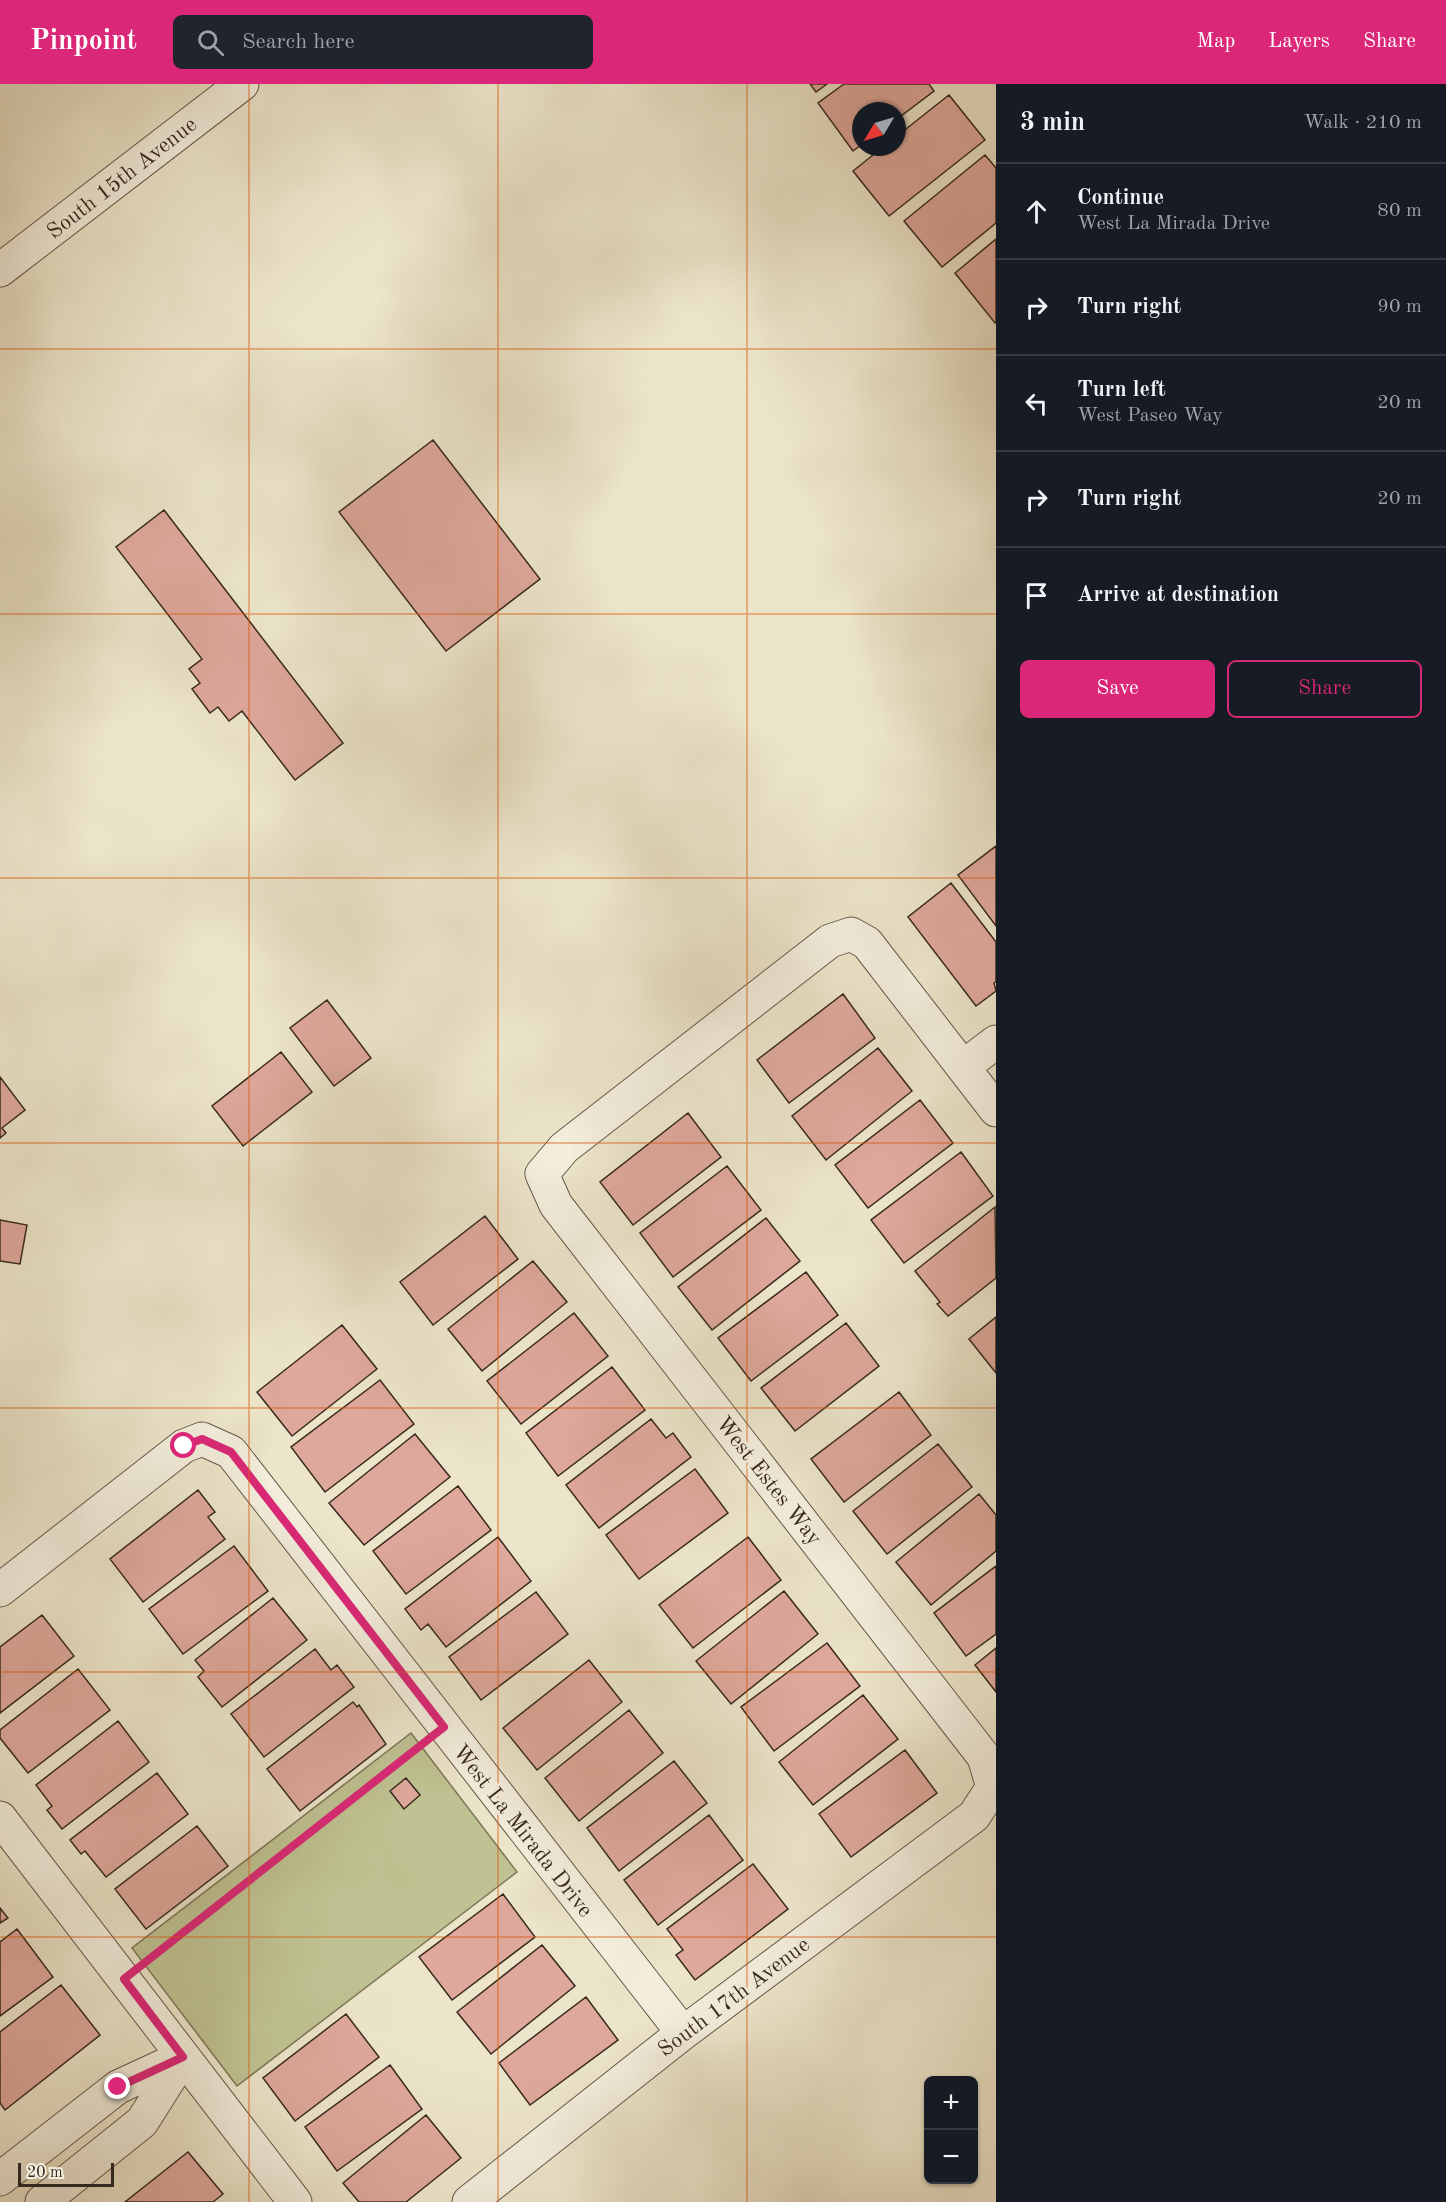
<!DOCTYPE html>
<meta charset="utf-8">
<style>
:root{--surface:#171b24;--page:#20242c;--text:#f1f3f6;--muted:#9ea1a6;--line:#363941;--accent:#db2777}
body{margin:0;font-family:"Old Standard TT",serif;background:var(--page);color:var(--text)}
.controls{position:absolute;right:18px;bottom:18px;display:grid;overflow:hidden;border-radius:9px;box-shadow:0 2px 4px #0004}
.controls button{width:54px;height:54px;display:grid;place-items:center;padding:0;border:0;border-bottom:2px solid var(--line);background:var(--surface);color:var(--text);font:30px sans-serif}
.compass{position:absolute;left:852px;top:18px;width:54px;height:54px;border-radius:50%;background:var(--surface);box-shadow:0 2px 4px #0004;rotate:232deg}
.scale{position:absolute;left:18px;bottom:15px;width:96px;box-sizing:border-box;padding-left:6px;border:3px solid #38291f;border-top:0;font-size:16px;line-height:21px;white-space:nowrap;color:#38291f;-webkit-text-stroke:4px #f3eedd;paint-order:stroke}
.stop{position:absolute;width:18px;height:18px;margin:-14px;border:4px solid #db2777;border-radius:50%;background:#fff}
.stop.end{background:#db2777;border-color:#fff;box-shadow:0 2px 6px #0008}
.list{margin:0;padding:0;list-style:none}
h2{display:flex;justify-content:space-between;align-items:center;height:78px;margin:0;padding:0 24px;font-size:26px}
h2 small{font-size:20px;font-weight:400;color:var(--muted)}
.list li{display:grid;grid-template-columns:39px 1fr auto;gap:18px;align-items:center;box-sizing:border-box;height:96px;padding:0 24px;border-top:2px solid var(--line)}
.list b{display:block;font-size:22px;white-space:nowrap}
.list p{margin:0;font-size:20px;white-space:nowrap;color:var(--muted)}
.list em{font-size:20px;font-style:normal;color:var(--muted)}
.actions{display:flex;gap:12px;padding:18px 24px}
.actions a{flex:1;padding:14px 0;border:2px solid var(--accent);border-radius:9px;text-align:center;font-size:21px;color:var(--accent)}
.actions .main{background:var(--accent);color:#fff}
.icon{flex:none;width:33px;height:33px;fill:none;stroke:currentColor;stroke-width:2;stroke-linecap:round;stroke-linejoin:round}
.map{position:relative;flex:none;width:996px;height:2118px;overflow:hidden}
header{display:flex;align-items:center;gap:36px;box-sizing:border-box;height:84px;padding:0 30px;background:var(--accent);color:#fff}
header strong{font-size:28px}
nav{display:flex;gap:33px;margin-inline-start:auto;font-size:21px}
.search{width:420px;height:54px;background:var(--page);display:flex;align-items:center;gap:15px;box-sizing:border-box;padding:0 21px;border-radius:9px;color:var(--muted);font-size:22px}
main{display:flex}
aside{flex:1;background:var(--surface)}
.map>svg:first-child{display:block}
.green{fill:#bfc292;stroke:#7c7658;stroke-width:1.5}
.building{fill:#dea89b;stroke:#38291f;stroke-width:1.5}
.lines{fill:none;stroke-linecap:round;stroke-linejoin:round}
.minor-casing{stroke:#65584a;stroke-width:35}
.path{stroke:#38291f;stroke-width:4;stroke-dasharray:4.5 3;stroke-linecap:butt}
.minor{stroke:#f3eedd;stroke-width:33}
.route{stroke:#db2777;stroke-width:8}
.grid{fill:none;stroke:#df570d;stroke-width:1.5;stroke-opacity:0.55}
.labels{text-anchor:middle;stroke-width:6;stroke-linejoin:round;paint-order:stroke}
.street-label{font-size:22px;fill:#38291f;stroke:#f3eedd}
</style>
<header>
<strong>Pinpoint</strong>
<div class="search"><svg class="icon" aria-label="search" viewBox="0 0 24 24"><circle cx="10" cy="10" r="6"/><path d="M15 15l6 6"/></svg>Search here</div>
<nav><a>Map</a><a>Layers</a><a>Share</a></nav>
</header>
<main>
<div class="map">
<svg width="996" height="2118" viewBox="0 0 996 2118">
<rect width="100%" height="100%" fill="#ece5ca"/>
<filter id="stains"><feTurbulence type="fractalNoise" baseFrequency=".00333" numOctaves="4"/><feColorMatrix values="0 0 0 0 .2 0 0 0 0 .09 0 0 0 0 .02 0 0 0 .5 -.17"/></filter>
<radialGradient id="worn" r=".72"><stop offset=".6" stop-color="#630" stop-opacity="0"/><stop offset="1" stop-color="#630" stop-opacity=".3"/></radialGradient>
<!-- green -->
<path class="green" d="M411,1649l106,139 -280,214 -105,-138z"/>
<!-- building -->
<path class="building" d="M810,0h17l-11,8z
M844,0h85l5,7 -37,28v-8h-36v34l-8,6 -35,-48z
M949,11l36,45 -96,76 -36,-45 30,-24h14v-11z
M985,71l11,13v55l-54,44 -38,-46z
M996,155v83l-1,1 -40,-50z
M433,356l107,139 -94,72 -107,-139z
M164,426l179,233 -48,37 -53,-69 -13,10 -11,-14 -8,6 -18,-24 8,-6 -11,-14 13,-10 -86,-112z
M996,762v80l-38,-51z
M951,799l45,59v40l-2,1 2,8 -20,15 -68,-89z
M843,910l32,44 -86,65 -32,-43z
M327,916l44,58 -37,28 -44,-58z
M878,964l34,43 -86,69 -34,-44z
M281,968l31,40 -69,54 -31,-40z
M0,993l25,33 -23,18 4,5 -6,5z
M920,1016l33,43 -85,65 -33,-43z
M688,1029l33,44 -88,68 -33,-43z
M961,1068l32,44 -89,67 -33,-43z
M727,1082l34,44 -88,67 -33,-44z
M995,1123l1,71 -48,38 -11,-12 3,-2 -25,-31z
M485,1132l33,43 -85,66 -33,-43z
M766,1134l34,43 -88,69 -34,-43z
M0,1136l27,5 -7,39 -20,-3z
M533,1177l34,41 -85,69 -34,-42z
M806,1188l32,43 -87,66 -33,-43z
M574,1229l34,43 -87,68 -34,-43z
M996,1233v56l-27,-34z
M846,1239l33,43 -84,65 -34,-43z
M342,1241l35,44 -85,67 -35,-44z
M612,1283l33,43 -87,66 -32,-43z
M380,1296l34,44 -89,68 -34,-45z
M899,1308l32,43 -87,67 -33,-43z
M651,1335l15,19 7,-5 18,24 -92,71 -33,-43z
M415,1350l35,43 -86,68 -35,-42z
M938,1360l34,43 -85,67 -34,-43z
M695,1385l33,44 -89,66 -33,-44z
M458,1402l33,44 -85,64 -33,-43z
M198,1406l17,22 -7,5 17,22 -82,63 -33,-43z
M979,1410l17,21v36l-65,54 -35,-43z
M498,1453l33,44 -85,66 -18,-23 -7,6 -16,-21z
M748,1453l33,43 -88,68 -34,-43z
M234,1462l34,45 -85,63 -34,-45z
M996,1482v68l-30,22 -32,-43z
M784,1507l34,43 -87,70 -35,-43z
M536,1508l32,42 -87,66 -32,-43z
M273,1514l34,42 -85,67 -24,-30 6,-6 -9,-11z
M42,1531l32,41 -74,57v-66z
M827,1559l33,43 -86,65 -33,-44z
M996,1564v44l-21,-27z
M315,1565l16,21 6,-5 17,22 -90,70 -33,-43z
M589,1576l33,42 -85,68 -34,-42z
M78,1585l32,41 -82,63 -28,-35v-8z
M863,1611l35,44 -85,66 -34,-43z
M353,1618l4,5 2,-2 27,39 -86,67 -33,-42z
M629,1626l34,43 -84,68 -34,-43z
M118,1637l31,41 -87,67 -15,-19 5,-4 -16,-21z
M905,1666l32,43 -86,64 -32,-43z
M674,1677l33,42 -88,68 -32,-43z
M157,1689l31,41 -82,63 -21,-26 -4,3 -11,-14z
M406,1694l14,17 -16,14 -14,-18z
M709,1731l34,45 -85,65 -34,-45z
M197,1742l31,40 -82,63 -31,-40z
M753,1780l35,45 -93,71 -19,-25 7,-5 -16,-21z
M503,1810l32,43 -83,63 -33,-43z
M0,1824l8,10 -8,5z
M17,1845l36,48 -53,39v-74z
M542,1861l33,41 -84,68 -34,-42z
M61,1901l39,50 -95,75 -5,-7v-71z
M586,1913l32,43 -88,65 -31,-42z
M346,1930l33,43 -84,64 -32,-43z
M390,1981l32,44 -85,62 -32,-44z
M426,2031l35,43 -55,44h-47l-16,-19z
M188,2068l35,42 -10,8h-88z"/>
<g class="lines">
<!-- minor casing -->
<g class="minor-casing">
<path id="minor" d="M0,186l242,-186
M963,983l33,-25
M0,1506l184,-144 18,-7 29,13 452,581
M0,1734l295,384
M0,2095l118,-92 65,-30
M42,2118l100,-80 41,-65
M469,2118l214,-169 291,-217 19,-29 -9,-30 -428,-552 -14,-31 22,-26 266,-207 21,-7 16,9 129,167"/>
</g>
<!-- path -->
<path class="path" d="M147,1876l273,-214"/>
<!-- minor -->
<use href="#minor" class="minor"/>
</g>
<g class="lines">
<!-- route -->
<path class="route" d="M118,2003l65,-30 -59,-78 320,-252 -213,-275 -29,-13 -18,7"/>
</g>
<!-- grid -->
<path class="grid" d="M249,0v2118M498,0v2118M747,0v2118M0,265h996M0,530h996M0,794h996M0,1059h996M0,1324h996M0,1588h996M0,1853h996"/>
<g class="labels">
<!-- street labels -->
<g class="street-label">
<text transform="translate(121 93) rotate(-38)" y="8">South 15th Avenue</text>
<text transform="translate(770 1396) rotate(52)" y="8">West Estes Way</text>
<text transform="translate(524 1746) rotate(52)" y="8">West La Mirada Drive</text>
<text transform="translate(733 1912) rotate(-37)" y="8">South 17th Avenue</text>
</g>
</g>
<rect width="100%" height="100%" filter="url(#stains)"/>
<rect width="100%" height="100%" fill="url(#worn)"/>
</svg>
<div class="controls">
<button>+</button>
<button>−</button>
</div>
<svg class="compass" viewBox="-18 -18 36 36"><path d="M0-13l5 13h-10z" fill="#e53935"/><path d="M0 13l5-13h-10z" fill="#9ea1a6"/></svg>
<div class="scale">20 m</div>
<div class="stop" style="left:184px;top:1362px"></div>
<div class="stop end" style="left:118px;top:2003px"></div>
</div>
<aside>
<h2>3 min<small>Walk · 210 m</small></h2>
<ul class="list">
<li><svg class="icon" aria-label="ahead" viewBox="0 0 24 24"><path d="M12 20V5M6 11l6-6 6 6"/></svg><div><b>Continue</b><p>West La Mirada Drive</p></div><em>80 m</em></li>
<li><svg class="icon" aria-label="right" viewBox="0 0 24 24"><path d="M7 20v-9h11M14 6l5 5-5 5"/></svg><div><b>Turn right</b></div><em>90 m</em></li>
<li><svg class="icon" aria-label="left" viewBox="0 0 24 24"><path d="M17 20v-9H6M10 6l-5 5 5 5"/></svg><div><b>Turn left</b><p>West Paseo Way</p></div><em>20 m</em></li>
<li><svg class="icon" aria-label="right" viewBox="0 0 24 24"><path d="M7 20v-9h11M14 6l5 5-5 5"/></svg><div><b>Turn right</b></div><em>20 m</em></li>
<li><svg class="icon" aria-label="arrive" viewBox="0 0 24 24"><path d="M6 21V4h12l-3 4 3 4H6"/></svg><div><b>Arrive at destination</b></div></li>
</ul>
<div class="actions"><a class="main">Save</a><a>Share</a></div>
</aside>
</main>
